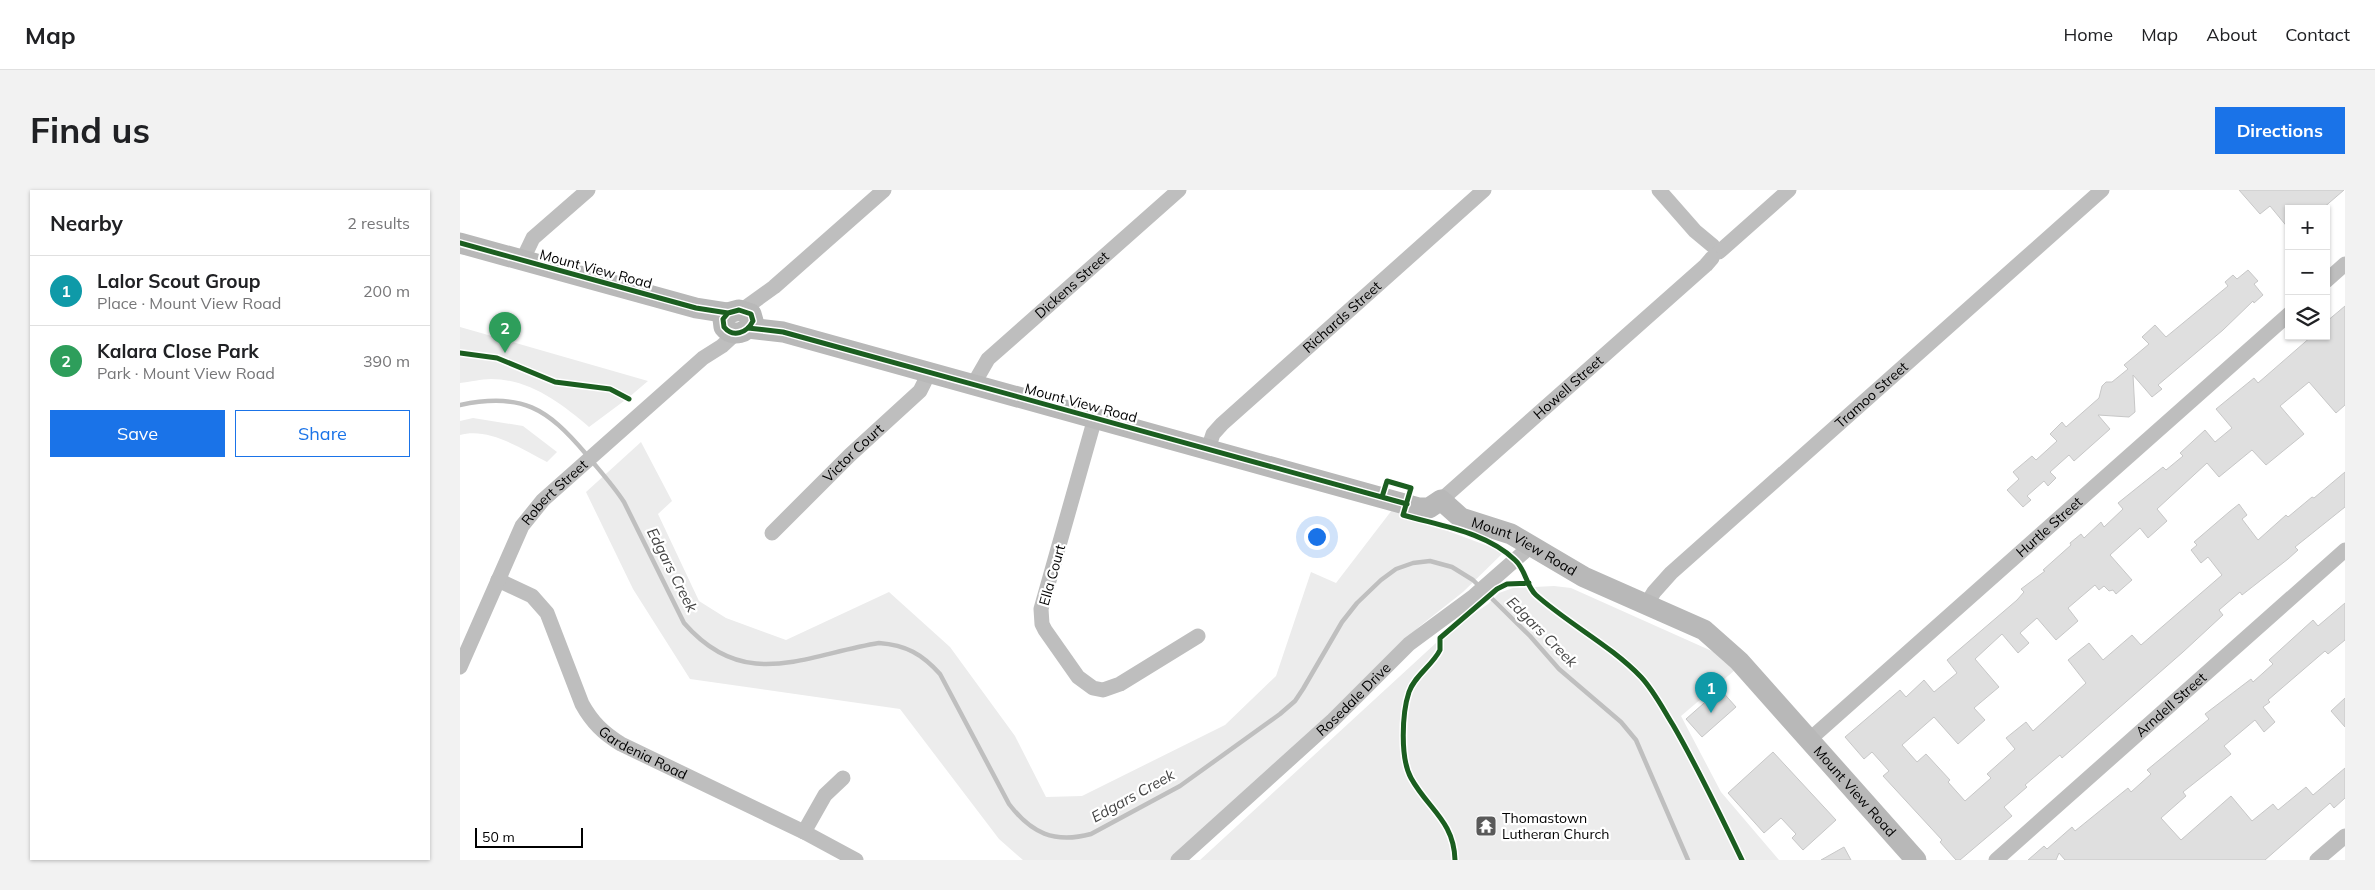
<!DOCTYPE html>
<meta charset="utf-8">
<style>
:root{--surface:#fff;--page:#f2f2f2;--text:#202124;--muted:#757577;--line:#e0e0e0;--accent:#1a73e8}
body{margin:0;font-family:Mulish,sans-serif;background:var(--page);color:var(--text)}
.controls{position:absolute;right:15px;top:15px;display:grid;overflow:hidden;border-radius:0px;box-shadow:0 1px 4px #0004}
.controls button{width:45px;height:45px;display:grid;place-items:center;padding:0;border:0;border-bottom:1px solid var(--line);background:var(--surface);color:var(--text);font:25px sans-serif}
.scale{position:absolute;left:15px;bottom:12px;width:108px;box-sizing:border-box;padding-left:5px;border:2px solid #000;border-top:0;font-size:14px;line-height:18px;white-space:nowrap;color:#000;-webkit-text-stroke:4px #fff;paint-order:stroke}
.you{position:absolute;left:856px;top:346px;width:18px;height:18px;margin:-12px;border:4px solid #fff;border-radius:50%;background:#1a73e8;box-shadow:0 0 0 8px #1a73e833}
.badge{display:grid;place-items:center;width:32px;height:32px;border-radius:50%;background:var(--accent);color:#fff;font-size:16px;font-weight:700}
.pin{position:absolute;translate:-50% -41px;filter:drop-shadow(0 1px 2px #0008)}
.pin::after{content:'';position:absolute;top:26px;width:18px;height:15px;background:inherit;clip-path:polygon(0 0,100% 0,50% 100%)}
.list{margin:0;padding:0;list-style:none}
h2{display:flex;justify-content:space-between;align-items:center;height:65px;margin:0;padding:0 20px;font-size:21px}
h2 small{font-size:16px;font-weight:400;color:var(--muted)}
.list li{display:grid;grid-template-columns:32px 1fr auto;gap:15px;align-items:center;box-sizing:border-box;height:70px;padding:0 20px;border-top:1px solid var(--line)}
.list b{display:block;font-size:19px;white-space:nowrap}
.list p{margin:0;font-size:16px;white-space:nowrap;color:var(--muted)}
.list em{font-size:16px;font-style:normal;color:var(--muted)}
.actions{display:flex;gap:10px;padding:15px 20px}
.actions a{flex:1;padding:11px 0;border:1px solid var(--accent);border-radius:0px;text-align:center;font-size:18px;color:var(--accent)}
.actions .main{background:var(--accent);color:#fff}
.icon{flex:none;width:28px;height:28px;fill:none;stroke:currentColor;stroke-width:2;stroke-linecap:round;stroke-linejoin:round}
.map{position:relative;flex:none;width:1885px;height:670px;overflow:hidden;border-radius:0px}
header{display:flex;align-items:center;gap:30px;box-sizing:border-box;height:70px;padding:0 25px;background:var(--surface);border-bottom:1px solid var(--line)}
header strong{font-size:24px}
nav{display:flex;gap:28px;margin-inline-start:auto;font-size:18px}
.intro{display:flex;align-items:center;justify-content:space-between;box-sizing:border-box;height:120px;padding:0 30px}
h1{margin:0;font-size:35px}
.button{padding:12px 22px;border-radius:0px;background:var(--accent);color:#fff;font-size:18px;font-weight:700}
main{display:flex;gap:30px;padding:0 30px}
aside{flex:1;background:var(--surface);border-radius:0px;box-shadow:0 1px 4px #0004}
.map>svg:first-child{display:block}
.green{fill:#ececec}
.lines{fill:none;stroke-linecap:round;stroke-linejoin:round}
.stream{stroke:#bfbfbf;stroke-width:4.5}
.building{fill:#dfdfdf;stroke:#c7c7c7}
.street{stroke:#bebebe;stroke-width:15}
.secondary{stroke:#b8b8b8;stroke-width:21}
.cycleway-casing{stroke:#fff;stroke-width:8}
.cycleway{stroke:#1b5e20;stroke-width:5}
.labels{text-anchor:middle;stroke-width:4.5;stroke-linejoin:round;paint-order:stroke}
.street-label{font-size:14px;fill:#000;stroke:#fff}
.poi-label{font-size:14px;fill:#000;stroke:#fff;text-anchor:start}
.water-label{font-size:15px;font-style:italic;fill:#444;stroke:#fff}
</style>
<header>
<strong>Map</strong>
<nav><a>Home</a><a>Map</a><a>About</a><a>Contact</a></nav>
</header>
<div class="intro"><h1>Find us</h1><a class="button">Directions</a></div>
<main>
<aside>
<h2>Nearby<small>2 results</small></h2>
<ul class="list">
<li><span class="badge" style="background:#0f9aa8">1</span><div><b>Lalor Scout Group</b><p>Place · Mount View Road</p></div><em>200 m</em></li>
<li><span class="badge" style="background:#2e9e5b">2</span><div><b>Kalara Close Park</b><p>Park · Mount View Road</p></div><em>390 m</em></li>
</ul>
<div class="actions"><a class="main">Save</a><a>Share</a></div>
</aside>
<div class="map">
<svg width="1885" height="670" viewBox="0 0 1885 670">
<rect width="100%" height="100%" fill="#fff"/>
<!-- green -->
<path class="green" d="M0,137l188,54 -20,17 -39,29c-28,-24 -60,-48 -98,-48 -10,0 -21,3 -31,4z
M13,228l50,8 34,26 -10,10c-25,-13 -58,-35 -87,-27v-14z
M181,252l31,59 -14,13 41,87 27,17 60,22 103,-48 61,55 65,89 31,61 36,-1 143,-71 51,-49 35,-104 25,11 56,-73 112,42 -41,40 -43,34 -92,90 -157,144h-148l-24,-21 -99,-130 -210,-30 -57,-90 -47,-97z
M1094,396l17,2 143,64 21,18 -54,46 40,76 58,68h-579l249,-229 39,-27 11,-11 14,-5z"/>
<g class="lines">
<!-- stream -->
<path class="stream" d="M0,215c62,-13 87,3 126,49 13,16 27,31 38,48l60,121c61,70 120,32 195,20 27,2 43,11 61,31l69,130c22,29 45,40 82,30l89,-48 100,-72 15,-13 8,-12 39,-67 15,-19 24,-23 15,-11 17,-6 17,-2 22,6 21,13 57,56 29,33 62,53 15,18 52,120"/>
</g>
<!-- building -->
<path class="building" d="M1779,0h105l-22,19h-33v20l-19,-23 -10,8z
M1788,80l10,11 -4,3 9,11 -9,8 -1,-2 -30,29 -65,55 4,4 -10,8 -19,-22 2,37 -6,5 -31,-2 12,14 -36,32 -5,-6 -19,17 6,6 -8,8 -4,-5 -17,15 4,4 -8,7 -16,-17 12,-11 -6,-7 19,-16 4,4 21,-19 -7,-7 12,-12 4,5 33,-29 3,-12 4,-4h6l16,-13 -4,-4 25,-21 -7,-7 13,-12 11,12 62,-51 -3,-4 8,-7 4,4z
M1885,116v99l-9,8 -27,-31 -29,24 24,28 -38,31 -14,-15 -33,27 -12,-14 -50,46 10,12 -19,17 -8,-10 -30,27 22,25 -16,14 -3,-4 -4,1 -5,-5 -5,4 -4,-5 -27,23 10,13 -22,19 -19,-22 -17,15 9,10 -11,10 -16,-19 -27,25 24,28 -25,21 11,12 -27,24 -24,-27 -32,28 15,17 9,-8 24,26 -2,2 17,19 26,-23 -4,-4 28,-25 -9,-11 20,-16 7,9 53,-48 -18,-23 21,-17 14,17 29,-25 9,10 81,-70 -14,-18 -7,6 -10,-13 6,-5 -3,-3 35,-30 10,-8 8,11 -5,4 16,21 28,-25 2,2 24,-20 2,1 31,-26v35l-50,40 3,3 -10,9 -46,36 -2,-3 -21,18 4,5 -40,37 -121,106 -2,-3 -35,30 2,2 -23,20 8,9 -52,44h-4l-16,-18 2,-2 -59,-64 6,-5 -17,-19 -8,7 -19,-22 55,-47 6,7 18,-17 10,12 23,-19 -10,-13 70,-60 7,-8 -3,-3 24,-18 -2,-1 28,-25 -1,-2 11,-9 3,4 17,-16 3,5 19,-18 -5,-6 45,-36 3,3 17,-14 -3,-3 25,-23 10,12 17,-14 -16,-19 38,-31 4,5 54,-47h14v-14z
M1885,413v37l-17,14 -3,-3 -57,49 2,2 -7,5 12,15 -11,10 -9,-12 -31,26 7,8 -48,38 3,4 -25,22 20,22 50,-44 21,25 21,-17 5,6 28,-23 7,8 32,-27v30l-11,10 -4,-5 -65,57h-200l-6,-7 -3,7h-28l16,-14 3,3 25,-22 3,4 53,-43 3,4 20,-18 -4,-4 62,-51 -4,-5 46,-35 2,3 20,-18 -4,-4 44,-40 5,6z
M1260,499l16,18 -34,30 -16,-18z
M1885,508v29l-14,-16z
M1313,562l63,68 -33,30 -11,-12 4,-4 -15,-16 -17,15 -36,-40z
M1384,657l7,13h-30z"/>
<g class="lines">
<!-- street -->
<g class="street">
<path d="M1199,0l36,41 18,15"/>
<path d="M1259,62l70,-62"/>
<path d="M62,71l11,-23 55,-48"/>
<path d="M1866,91l19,-17"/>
<path d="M282,120l32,-23 110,-97"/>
<path id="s1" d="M513,195l15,-26 191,-169"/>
<path d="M635,228l-54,191 1,15 3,6 33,47 15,11 10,2 17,-6 78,-48"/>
<path id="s2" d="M748,259l5,-15 9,-10 262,-234"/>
<path id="s3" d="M981,310l265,-235 6,-7"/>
<path id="s4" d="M312,343l78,-78 70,-64 9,-18"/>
<path id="s5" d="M38,390l34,16 15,17 35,91c10,18 21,29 39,40l183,88 52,28"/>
<path id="s6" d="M1186,415l8,-13 17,-19 431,-383"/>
<path id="s7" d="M0,477l62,-141 21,-26 160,-142 19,-12 14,-13"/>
<path id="s8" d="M1349,550l480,-426"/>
<path d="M344,642l21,-37 18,-17"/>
<path id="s9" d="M718,670l155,-140 76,-76 65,-48 58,-51"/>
<path id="s10" d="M1536,670l349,-310"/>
<path d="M1857,670l28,-24"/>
</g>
<!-- secondary -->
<g class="secondary">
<path d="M0,53l236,65 32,5"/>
<path d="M279,120l12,4 2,7c-6,12 -20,17 -29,6l-1,-8 5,-6z"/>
<path id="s11" d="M288,138l35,4 636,176h10l12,-8 20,18 50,16 73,43 120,53 35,31 177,199"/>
</g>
<!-- cycleway casing -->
<g class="cycleway-casing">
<path id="cycleway" d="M0,53l236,65 32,5
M279,120l12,4 2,7c-6,12 -20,17 -29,6l-1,-8 5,-6z
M288,138l35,4 624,172
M0,163l37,5 58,24 55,7 19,10
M922,307l5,-16 24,7 -8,27c38,11 83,17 112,45 11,10 11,26 21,35 34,30 74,50 105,82 13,14 22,32 32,48 25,43 47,89 69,135
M995,670c-1,-39 -27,-51 -44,-82 -11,-20 -9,-65 -2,-86 6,-17 23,-26 31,-42v-12l57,-49 10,-5 22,-1"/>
</g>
<!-- cycleway -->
<use href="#cycleway" class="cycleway"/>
</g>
<!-- icons -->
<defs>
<g id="temple-square" transform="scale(1.125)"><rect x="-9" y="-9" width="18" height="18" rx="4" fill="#595959" stroke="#fff"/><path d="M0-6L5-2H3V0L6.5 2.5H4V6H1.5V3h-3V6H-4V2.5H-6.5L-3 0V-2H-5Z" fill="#fff"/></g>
</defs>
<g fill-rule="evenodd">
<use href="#temple-square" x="1026" y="636"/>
</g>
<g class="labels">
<!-- street labels -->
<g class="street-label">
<text transform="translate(136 79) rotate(15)" y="5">Mount View Road</text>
<text dy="5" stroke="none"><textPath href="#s1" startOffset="142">Dickens Street</textPath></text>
<text dy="5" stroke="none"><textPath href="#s2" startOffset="190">Richards Street</textPath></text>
<text dy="5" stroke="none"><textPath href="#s3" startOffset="170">Howell Street</textPath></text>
<text dy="5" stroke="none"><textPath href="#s6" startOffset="309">Tramoo Street</textPath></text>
<text transform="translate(621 213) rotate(15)" y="5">Mount View Road</text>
<text dy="5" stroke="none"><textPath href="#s4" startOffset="114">Victor Court</textPath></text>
<text dy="5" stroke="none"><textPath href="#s7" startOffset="201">Robert Street</textPath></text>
<text dy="5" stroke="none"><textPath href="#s8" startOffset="321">Hurtle Street</textPath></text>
<text dy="5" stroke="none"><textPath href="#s11" startOffset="816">Mount View Road</textPath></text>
<text transform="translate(592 385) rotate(-74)" y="5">Ella Court</text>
<text dy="5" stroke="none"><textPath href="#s9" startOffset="238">Rosedale Drive</textPath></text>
<text dy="5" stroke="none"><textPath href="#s10" startOffset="234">Arndell Street</textPath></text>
<text dy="5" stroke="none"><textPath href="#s5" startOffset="238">Gardenia Road</textPath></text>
<text dy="5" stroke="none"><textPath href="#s11" startOffset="1236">Mount View Road</textPath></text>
</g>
<!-- poi labels -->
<g class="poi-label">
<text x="1042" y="633">Thomastown<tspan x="1042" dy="16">Lutheran Church</tspan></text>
</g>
<!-- water labels -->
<g class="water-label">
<text transform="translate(212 380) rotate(63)" y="5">Edgars Creek</text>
<text transform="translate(1082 442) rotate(45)" y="5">Edgars Creek</text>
<text transform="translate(673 606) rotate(-29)" y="5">Edgars Creek</text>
</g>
</g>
</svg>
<div class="controls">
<button>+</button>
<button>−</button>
<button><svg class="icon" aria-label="layers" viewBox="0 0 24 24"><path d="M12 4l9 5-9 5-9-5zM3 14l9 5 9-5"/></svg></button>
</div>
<div class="scale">50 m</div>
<div class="you"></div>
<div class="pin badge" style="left:1251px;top:523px;background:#0f9aa8">1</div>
<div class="pin badge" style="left:45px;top:163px;background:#2e9e5b">2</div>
</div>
</main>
